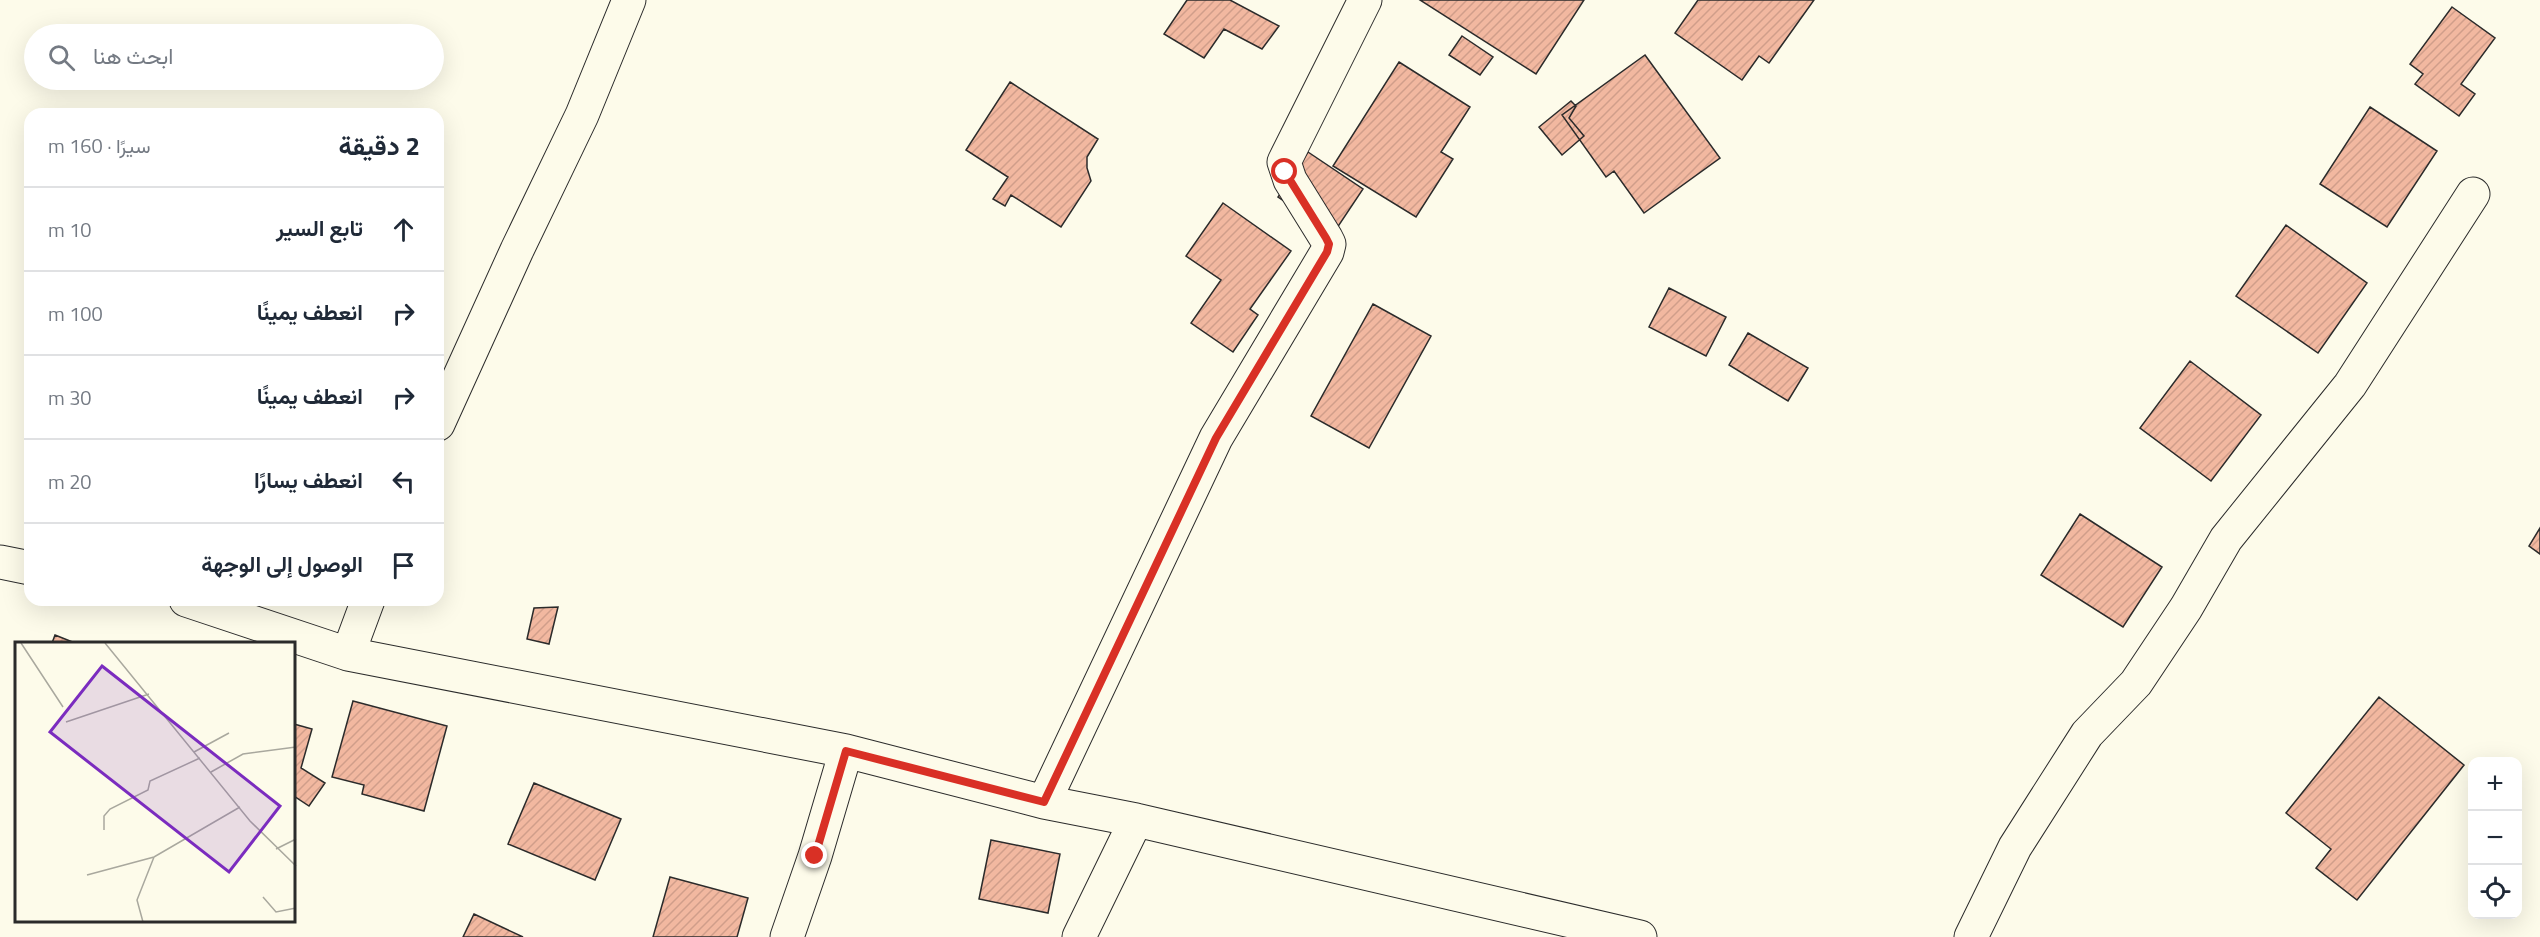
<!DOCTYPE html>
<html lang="ar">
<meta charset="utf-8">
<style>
:root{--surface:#fff;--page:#f2f2f3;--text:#1f2937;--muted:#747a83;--line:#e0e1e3}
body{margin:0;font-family:"Titillium Web",Vazirmatn,sans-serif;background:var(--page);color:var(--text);direction:rtl}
.controls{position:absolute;right:18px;bottom:18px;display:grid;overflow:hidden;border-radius:12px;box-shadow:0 6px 24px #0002}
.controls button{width:54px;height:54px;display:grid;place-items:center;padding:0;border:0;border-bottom:2px solid var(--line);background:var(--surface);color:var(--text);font:30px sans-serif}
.stop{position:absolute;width:18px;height:18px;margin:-14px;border:4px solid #d93025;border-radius:50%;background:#fff}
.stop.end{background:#d93025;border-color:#fff;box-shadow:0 2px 6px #0008}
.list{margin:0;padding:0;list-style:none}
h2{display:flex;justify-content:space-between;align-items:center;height:78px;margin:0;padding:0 24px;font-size:26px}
h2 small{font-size:20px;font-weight:400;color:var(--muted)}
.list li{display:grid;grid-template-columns:39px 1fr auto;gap:18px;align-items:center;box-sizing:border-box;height:84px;padding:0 24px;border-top:2px solid var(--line)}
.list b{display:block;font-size:22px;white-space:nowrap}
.list em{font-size:20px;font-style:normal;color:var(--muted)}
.icon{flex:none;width:33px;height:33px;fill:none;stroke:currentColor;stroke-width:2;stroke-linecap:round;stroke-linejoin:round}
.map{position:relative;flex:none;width:2540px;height:937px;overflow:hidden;direction:ltr}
.search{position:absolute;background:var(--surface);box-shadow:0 6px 24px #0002;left:24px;top:24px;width:420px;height:66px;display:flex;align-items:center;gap:15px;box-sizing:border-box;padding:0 21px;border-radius:33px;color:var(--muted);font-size:22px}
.panel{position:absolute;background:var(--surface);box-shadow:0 6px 24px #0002;left:24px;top:108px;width:420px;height:498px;border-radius:18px;direction:rtl}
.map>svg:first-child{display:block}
.building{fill:url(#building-hatch);stroke:#2b2b2b;stroke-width:1.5}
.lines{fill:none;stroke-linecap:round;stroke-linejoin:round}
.street-casing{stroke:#2b2b2b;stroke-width:35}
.street{stroke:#fdfbea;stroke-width:33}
.route{stroke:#d93025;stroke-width:8}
.inset-road{fill:none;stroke:#a9a89e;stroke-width:1.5}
.view{fill:#7b2cbf;fill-opacity:0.15;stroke:#7b2cbf;stroke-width:3}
.inset-edge{fill:none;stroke:#2b2b2b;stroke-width:3}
</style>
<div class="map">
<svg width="2540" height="937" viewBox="0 0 2540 937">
<defs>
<pattern id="building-hatch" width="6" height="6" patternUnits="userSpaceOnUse" patternTransform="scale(1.5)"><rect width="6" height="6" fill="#f2b8a0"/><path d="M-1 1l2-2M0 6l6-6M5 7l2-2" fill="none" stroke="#d09e8a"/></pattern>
</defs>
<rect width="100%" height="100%" fill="#fdfbea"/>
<!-- building -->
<path class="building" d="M1187,0h43l49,26 -17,23 -38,-20 -20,29 -40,-24z
M1420,0h164l-48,74z
M1698,0h116l-45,63 -10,-7 -17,24 -67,-47z
M2452,7l43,31 -34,46 14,10 -16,22 -44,-32 8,-10 -13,-10z
M1462,36l31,21 -13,18 -31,-20z
M1645,55l75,103 -76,55 -30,-42 -8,6 -44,-62z
M1399,62l71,45 -29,45 12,7 -37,58 -83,-51z
M1010,82l88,57 -11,18v11l4,13 -30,46 -50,-32 -6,11 -12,-7 15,-22 -42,-27z
M1571,101l5,5 -7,12 15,18 -22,19 -23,-28z
M2370,107l67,44 -50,76 -67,-43z
M1308,152l55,37 -30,45 -55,-37z
M1223,203l68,48 -41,58 8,6 -25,37 -42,-29 30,-43 -35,-24z
M2286,225l81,58 -49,70 -82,-57z
M1669,288l57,29 -20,39 -57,-29z
M1373,304l58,32 -62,112 -58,-32z
M1748,333l60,35 -20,33 -59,-36z
M2190,361l71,54 -50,66 -71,-53z
M2080,514l82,53 -39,60 -82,-52z
M2540,528v26l-11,-8z
M558,607l-9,37 -22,-5 7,-31z
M55,635l20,8h-23z
M2379,697l85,68 -107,135 -41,-32 15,-19 -45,-36z
M353,701l94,25 -23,85 -62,-17 2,-9 -32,-8z
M294,724l18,5 -11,39 24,15 -16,23 -15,-10z
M534,783l87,36 -26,61 -87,-36z
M991,840l69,14 -12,59 -69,-14z
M670,877l78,21 -11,39h-84z
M474,914l49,23h-60z"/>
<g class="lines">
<!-- street casing -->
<g class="street-casing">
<path id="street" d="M438,424l79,-174 65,-135 47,-115
M0,562l30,6
M186,600l162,54 498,97 198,51 92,18 504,117
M348,654l20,-54
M1044,802l172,-364 111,-186 2,-8 -3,-6 -36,-58 -6,-18 81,-162
M787,937l28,-81 31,-105
M1079,937l57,-117
M1971,937l44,-90 72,-113 49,-51 50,-75 40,-69 124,-154 123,-191"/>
</g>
<!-- street -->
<use href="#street" class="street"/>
</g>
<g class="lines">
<!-- route -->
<path class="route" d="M815,856l31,-105 198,51 172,-364 111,-186 2,-8 -3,-6 -41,-66"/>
</g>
<!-- overview -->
<g transform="translate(15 642)">
<rect width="280" height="280" fill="#fdfbea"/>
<path class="inset-road" d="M6,1l42,64M90,1l145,178 46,45M51,80l83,-28M179,110l35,-19M196,130l32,-18 53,-7M89,188v-14l6,-7 38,-19 2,-9 50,-23M261,207l20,-10M72,233l67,-18 86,-50M248,255l13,15 20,-4M128,280l-6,-22 17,-43"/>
<path class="view" d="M87,24l178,140 -51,66 -179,-140z"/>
<rect width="280" height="280" class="inset-edge"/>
</g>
</svg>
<div class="controls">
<button>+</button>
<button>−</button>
<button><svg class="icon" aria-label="locate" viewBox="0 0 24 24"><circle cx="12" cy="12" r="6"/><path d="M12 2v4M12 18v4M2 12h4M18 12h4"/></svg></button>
</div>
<div class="stop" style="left:1285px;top:172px"></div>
<div class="stop end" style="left:815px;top:856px"></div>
<div class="search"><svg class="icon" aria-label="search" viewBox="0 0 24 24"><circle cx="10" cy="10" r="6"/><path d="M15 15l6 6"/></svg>ابحث هنا</div>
<section class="panel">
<h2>2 دقيقة<small>سيرًا · 160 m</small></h2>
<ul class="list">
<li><svg class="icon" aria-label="ahead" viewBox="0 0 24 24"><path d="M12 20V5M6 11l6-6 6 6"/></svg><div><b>تابع السير</b></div><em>10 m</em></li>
<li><svg class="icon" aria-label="right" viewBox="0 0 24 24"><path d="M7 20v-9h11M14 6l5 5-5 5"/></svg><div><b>انعطف يمينًا</b></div><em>100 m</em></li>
<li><svg class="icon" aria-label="right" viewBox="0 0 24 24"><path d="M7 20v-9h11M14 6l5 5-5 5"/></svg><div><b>انعطف يمينًا</b></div><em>30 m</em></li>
<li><svg class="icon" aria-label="left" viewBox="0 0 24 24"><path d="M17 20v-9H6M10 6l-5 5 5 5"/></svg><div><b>انعطف يسارًا</b></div><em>20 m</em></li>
<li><svg class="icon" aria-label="arrive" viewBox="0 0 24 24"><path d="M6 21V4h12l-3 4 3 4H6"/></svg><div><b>الوصول إلى الوجهة</b></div></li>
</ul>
</section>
</div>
